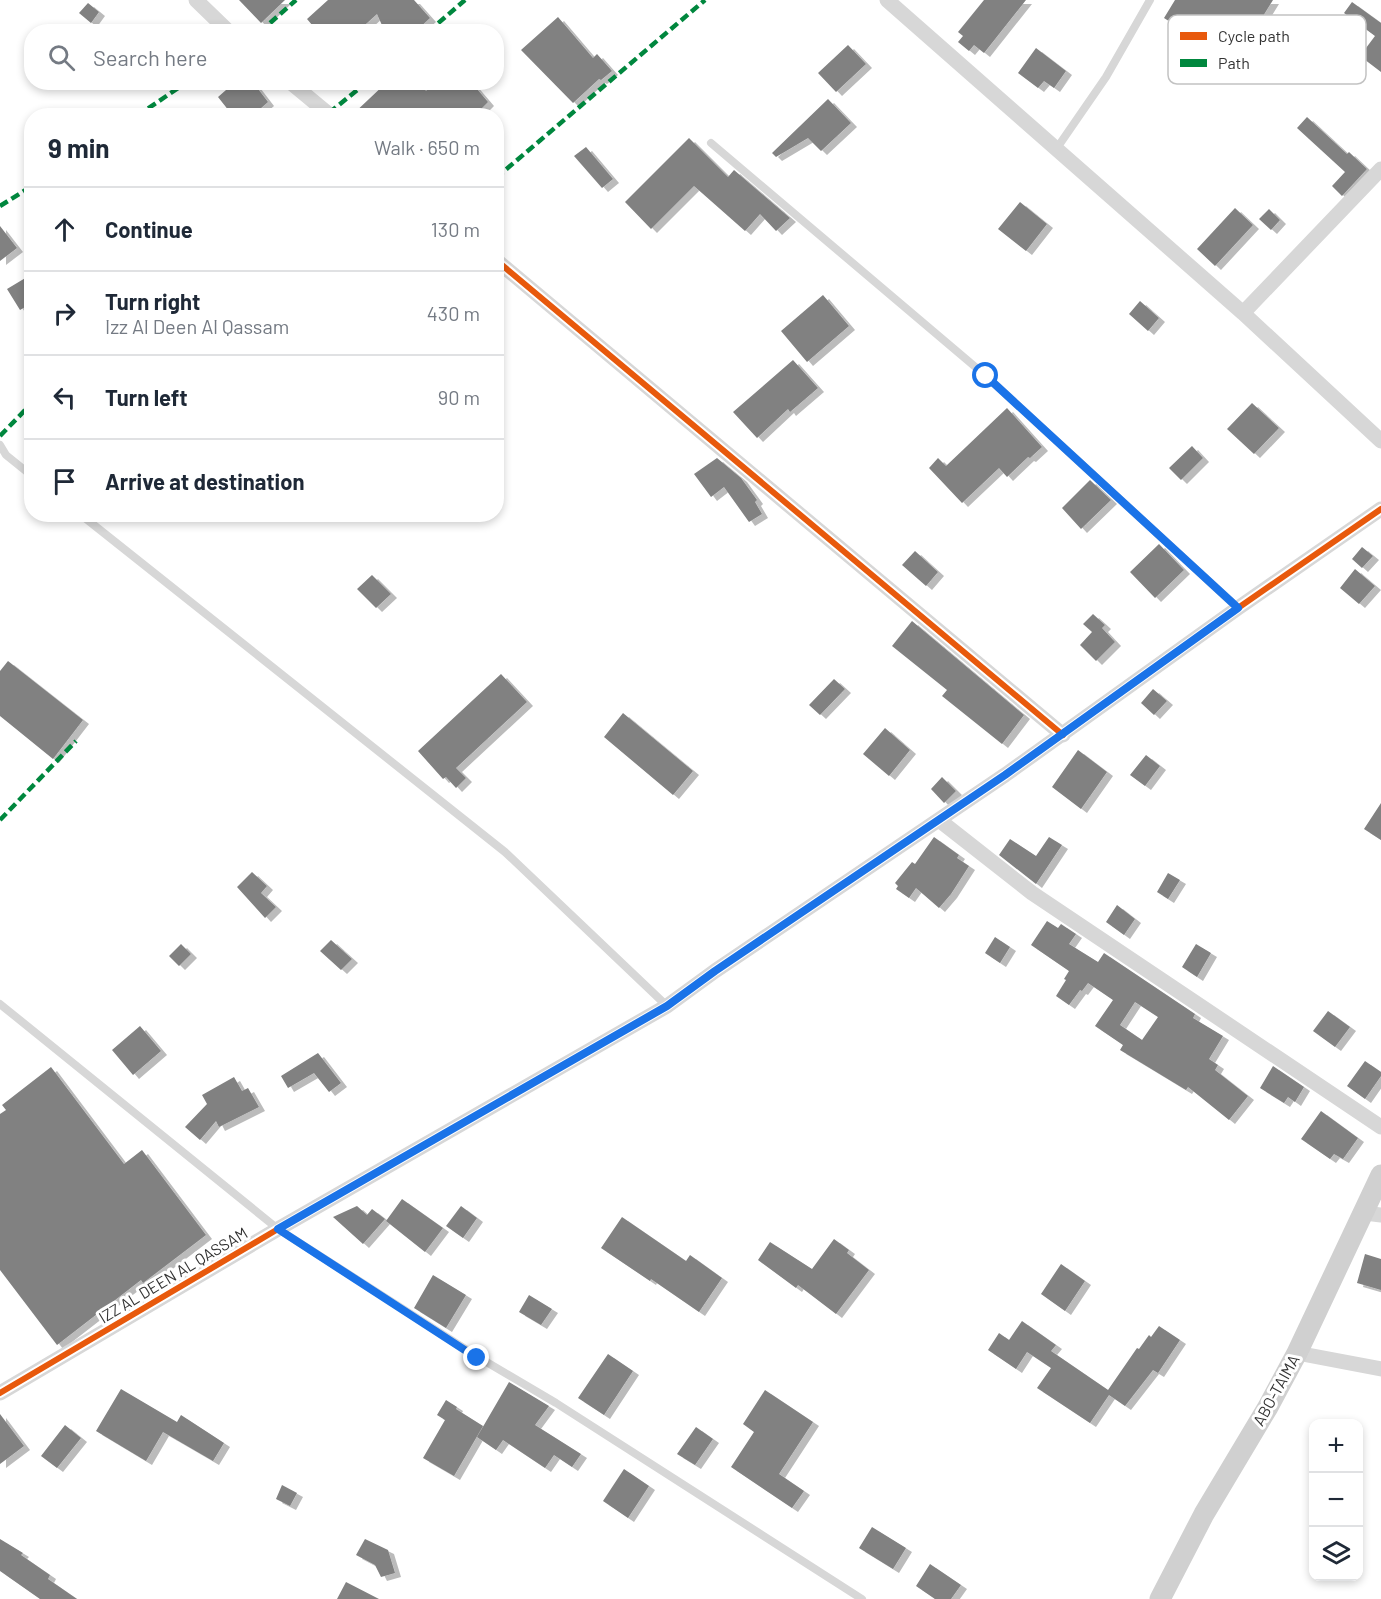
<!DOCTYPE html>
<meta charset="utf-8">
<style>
:root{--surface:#fff;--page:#f6f6f7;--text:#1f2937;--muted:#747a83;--line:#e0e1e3}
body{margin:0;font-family:Barlow,sans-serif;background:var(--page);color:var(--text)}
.controls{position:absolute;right:18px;bottom:18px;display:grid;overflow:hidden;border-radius:12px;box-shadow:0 3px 9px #0003}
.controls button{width:54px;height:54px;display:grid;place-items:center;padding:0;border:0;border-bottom:2px solid var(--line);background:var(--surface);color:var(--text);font:30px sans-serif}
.stop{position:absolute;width:18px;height:18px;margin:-14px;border:4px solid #1a73e8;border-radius:50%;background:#fff}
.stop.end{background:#1a73e8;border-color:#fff;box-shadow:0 2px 6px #0008}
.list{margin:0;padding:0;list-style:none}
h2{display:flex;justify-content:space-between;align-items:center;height:78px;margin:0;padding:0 24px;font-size:26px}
h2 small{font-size:20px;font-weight:400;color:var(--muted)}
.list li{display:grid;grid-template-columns:39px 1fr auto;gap:18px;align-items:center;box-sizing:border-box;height:84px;padding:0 24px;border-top:2px solid var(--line)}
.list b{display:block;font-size:22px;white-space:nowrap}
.list p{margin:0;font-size:20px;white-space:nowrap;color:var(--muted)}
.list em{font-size:20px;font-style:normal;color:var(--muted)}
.icon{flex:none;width:33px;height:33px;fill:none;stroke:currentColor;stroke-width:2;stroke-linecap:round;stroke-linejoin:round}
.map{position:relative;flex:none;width:1381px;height:1599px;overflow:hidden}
.search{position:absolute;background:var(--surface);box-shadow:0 3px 9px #0003;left:24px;top:24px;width:480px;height:66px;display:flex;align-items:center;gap:15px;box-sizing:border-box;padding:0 21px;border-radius:24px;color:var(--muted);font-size:22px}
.panel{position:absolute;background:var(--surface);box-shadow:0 3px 9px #0003;left:24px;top:108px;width:480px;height:414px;border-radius:24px}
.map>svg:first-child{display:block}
.building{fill:#818181;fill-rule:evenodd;filter:url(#shadow)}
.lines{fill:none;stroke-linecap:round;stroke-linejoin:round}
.lane{stroke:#d7d7d7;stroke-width:8}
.street{stroke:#d7d7d7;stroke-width:15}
.secondary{stroke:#d0d0d0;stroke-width:21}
.quiet{stroke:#00873e;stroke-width:4.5;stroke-dasharray:9 4.5;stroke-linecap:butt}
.cycleway-casing{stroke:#fff;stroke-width:10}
.cycleway{stroke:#e8590c;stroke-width:6}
.route{stroke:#1a73e8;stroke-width:8}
.labels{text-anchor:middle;stroke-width:6;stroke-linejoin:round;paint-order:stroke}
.street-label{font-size:16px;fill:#333;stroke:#fff}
.key{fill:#fff;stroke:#c2c2c2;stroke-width:1.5}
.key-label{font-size:16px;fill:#333}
</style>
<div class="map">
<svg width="1381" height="1599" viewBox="0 0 1381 1599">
<defs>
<filter id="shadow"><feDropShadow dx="6" dy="4" stdDeviation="0" flood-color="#0004"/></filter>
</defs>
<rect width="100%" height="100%" fill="#fff"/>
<!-- building -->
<path class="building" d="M239,0h46l-24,23z
M328,0h86l16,18 -15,14h-30l-8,-18 -20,18h-39l-11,-13z
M984,0h42l-42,53 -10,-8 -5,6 -11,-9 5,-6 -5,-4z
M1175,0h98l-39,63 -70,-45z
M1352,2l29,21v49l-21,-16 15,-20 -31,-23z
M88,3l11,9 -8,11 -12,-10z
M558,17l35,41 4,-4 15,17 -11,9 -2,-1 -26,24 -52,-53z
M848,45l18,19 -30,28 -18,-19z
M1036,48l30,23 -12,17 -10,-7 -6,7 -20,-15z
M250,82l5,3 13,17 -16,14h-19l-15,-19 16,-14z
M387,82h32l7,9 9,-9h36l17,20 -14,14h-123z
M828,99l23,24 -30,28 -13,-13 -32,19 -4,-4z
M1307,117l40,37 2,-2 18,17 -25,27 -10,-10 13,-14 -48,-44z
M689,138l39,39 6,-7 56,48 -14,13 -16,-17 -15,17 -51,-45 -43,43 -26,-27z
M586,147l27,32 -11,9 -28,-32z
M1020,202l27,22 -21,27 -28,-22z
M1235,208l18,17 -38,41 -18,-17z
M1269,209l11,11 -9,10 -12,-11z
M0,226l17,22 -17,13z
M32,274v29l-12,7 -13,-21z
M823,295l26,31 -42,36 -26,-31z
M1140,301l19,17 -11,13 -19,-17z
M793,360l25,28 -28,24 -2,-3 -31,29 -24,-26z
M1252,403l27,25 -25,26 -27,-25z
M1007,408l35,39 -12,11 -2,-1 -21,20 -8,-9 -37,35 -33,-35 9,-10 8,8z
M1192,446l11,12 -22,22 -12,-12z
M717,458l24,20 16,22 -2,2 7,12 -13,8 -25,-35 -13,10 -17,-23z
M1090,480l21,20 -30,29 -19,-21z
M1159,544l25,26 -29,28 -25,-26z
M1362,547l11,9 -11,12 -10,-9z
M915,551l23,21 -12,14 -24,-21z
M1355,569l20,17 -16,18 -19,-16z
M372,575l19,19 -15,14 -19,-19z
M1093,614l12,11 -3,3 13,14 -19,19 -16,-16 12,-13 -9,-8z
M912,621l112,94 -22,29 -60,-48 5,-6 -55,-44z
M8,661l75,59 -30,39 -53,-43v-45z
M501,674l26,28 -71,66 10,10 -10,10 -10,-11 -3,2 -25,-28z
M834,679l11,10 -25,26 -11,-10z
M1153,689l14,12 -13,14 -13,-12z
M623,713l70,58 -20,24 -69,-58z
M885,728l25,22 -21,26 -26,-22z
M1078,750l29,22 -26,37 -29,-22z
M1146,755l14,11 -15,20 -15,-11z
M942,777l14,14 -12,12 -13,-14z
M1381,803v37l-17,-11z
M934,837l25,18 -2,3 12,8 -18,28 -12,14 -23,-20 -7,10 -13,-9 2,-3 -3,-3 17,-21 3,2z
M1049,837l13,8 -26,39 -37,-29 11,-16 26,17z
M252,872l15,14 -6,7 15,14 -11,11 -28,-31z
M1168,873l12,7 -12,19 -11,-7z
M1117,905l18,14 -11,16 -18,-13z
M1047,921l11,7 3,-4 15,10 -7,10 29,18 6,-9 91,61 -2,4 30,18 -14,23 9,6 -3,5 33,26 -19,24 -41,-33 -2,3 -66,-40 3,-5 -28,-19 18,-26 -25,-17 -6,8 -2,-1 -11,15 -13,-9 10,-16 -2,-1 5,-8 -38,-26zM1135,1002l23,15 -16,23 -22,-15z
M995,937l15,10 -10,16 -15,-10z
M331,940l21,19 -11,11 -21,-19z
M181,944l10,10 -12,12 -10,-10z
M1196,944l15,9 -14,24 -15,-10z
M1328,1011l22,16 -15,20 -22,-16z
M140,1026l21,25 -28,24 -21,-25z
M318,1053l23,30 -12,9 -15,-19 -26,15 -7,-12z
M1365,1061l16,11v4l-16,23 -18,-13z
M1273,1066l31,21 -9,15 -7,-5 -4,6 -24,-15z
M51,1067l73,97 18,-14 64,85 -63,48 -2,-3 -84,65 -57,-75v-156l6,-4 -4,-5z
M234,1077l8,14 6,-3 11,19 -40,20 -3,-6 -16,19 -15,-13 22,-23 -5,-9z
M1321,1111l37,27 -15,21 -9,-5 -4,5 -29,-20z
M402,1199l41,29 -18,24 -39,-31z
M357,1206l10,9 5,-6 13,10 -22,25 -30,-27z
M461,1206l16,12 -14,20 -17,-12z
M622,1217l64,44 4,-6 32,23 -23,34 -48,-33 -1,2 -49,-33z
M834,1239l15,11 -2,3 22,17 -33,44 -38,-29 -2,3 -38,-28 12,-18 42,27z
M1365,1254l16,5v31l-24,-7z
M1061,1264l24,17 -20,30 -24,-17z
M433,1275l33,20 -20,33 -32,-20z
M529,1295l23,14 -11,16 -22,-13z
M1022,1321l34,24 -5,6 57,39 29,-42 2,1 10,-14 2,2 8,-11 21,14 -22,33 -5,-3 -28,36 -16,-11 -19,28 -53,-35 14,-20 -24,-16 -11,17 -28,-19 11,-17 10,7z
M608,1354l25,17 -29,44 -26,-17z
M509,1382l40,24 -14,19 46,29 -9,13 -18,-12 -9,13 -42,-28 -7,10 -19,-13z
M121,1389l56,33 4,-7 43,28 -11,18 -50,-29 -17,29 -50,-30z
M765,1390l48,32 -34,52 25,17 -12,17 -61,-41 23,-35 -11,-8z
M446,1400l11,7 -1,2 27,17 -29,50 -31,-18 22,-38 -8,-5z
M0,1414l24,32 -24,18z
M65,1425l16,13 -24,30 -16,-12z
M696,1427l17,12 -18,26 -18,-11z
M624,1469l25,17 -21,32 -25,-17z
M282,1485l15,8 -7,13 -14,-7z
M872,1527l34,21 -13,21 -34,-21z
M0,1539l23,14 -2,2 29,20 -2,4 29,20h-37l-40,-28z
M365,1539l23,11 7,23 -14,4 -6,-12 -19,-10z
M930,1564l31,21 -10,14h-16l-19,-13z
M346,1582l33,17h-42z"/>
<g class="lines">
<!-- lane -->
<path class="lane" d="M711,143l275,233 252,232
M1057,148l49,-71 44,-77
M0,445l6,10 26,21
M80,514l425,338 162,154
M0,1004l278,225 200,128 78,46 306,196"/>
<!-- street -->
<path class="street" d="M196,0l33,32
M887,0l356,313 138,128
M290,82l41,34
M496,260l567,475
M1243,313l138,-144
M939,820l93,73 349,234
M1365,1213l16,2
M1297,1353l84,16
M0,1393l278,-164 389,-223 48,-35 290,-196 233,-167 143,-99"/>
<!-- secondary -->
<path class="secondary" d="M1160,1599l44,-85 64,-107 29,-54 84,-178"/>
<!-- quiet -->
<path class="quiet" d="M260,32l36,-32
M428,32l37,-32
M329,113l38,-31
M137,116l50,-34
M496,178l209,-178
M0,206l32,-20
M0,436l32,-33
M0,820l76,-79"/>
<!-- cycleway casing -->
<g class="cycleway-casing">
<path id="cycleway" d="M496,260l567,475
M0,1393l278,-164 389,-223 48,-35 290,-196 233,-167 143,-99"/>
</g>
<!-- cycleway -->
<use href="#cycleway" class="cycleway"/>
</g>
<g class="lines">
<!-- route -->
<path class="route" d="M477,1358l-199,-129 389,-223 48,-35 290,-196 233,-167 -252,-232"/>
</g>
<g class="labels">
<!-- street labels -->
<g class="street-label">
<text transform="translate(173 1275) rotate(-31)" y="6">IZZ AL DEEN AL QASSAM</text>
<text transform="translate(1276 1390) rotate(-61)" y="6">ABO-TAIMA</text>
</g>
</g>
<!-- legend -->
<rect x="1168" y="15" width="198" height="69" rx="9" class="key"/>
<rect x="1180" y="32" width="27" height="8" fill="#e8590c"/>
<rect x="1180" y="59" width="27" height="8" fill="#00873e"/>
<g class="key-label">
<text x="1218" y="42">Cycle path</text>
<text x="1218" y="69">Path</text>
</g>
</svg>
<div class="controls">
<button>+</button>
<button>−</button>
<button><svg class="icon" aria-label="layers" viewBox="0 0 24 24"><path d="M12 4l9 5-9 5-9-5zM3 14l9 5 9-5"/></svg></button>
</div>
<div class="stop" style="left:986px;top:376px"></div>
<div class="stop end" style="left:477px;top:1358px"></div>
<div class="search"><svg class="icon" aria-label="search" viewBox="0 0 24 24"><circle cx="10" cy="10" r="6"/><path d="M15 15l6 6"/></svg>Search here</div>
<section class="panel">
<h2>9 min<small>Walk · 650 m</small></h2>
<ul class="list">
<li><svg class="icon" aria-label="ahead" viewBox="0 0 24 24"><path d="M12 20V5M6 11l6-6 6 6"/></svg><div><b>Continue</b></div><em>130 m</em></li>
<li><svg class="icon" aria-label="right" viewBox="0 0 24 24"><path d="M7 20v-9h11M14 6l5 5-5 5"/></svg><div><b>Turn right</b><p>Izz Al Deen Al Qassam</p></div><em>430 m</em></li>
<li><svg class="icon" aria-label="left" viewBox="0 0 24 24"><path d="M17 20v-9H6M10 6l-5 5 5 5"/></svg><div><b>Turn left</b></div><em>90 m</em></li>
<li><svg class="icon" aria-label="arrive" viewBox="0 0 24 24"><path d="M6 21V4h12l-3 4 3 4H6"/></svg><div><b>Arrive at destination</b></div></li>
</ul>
</section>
</div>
